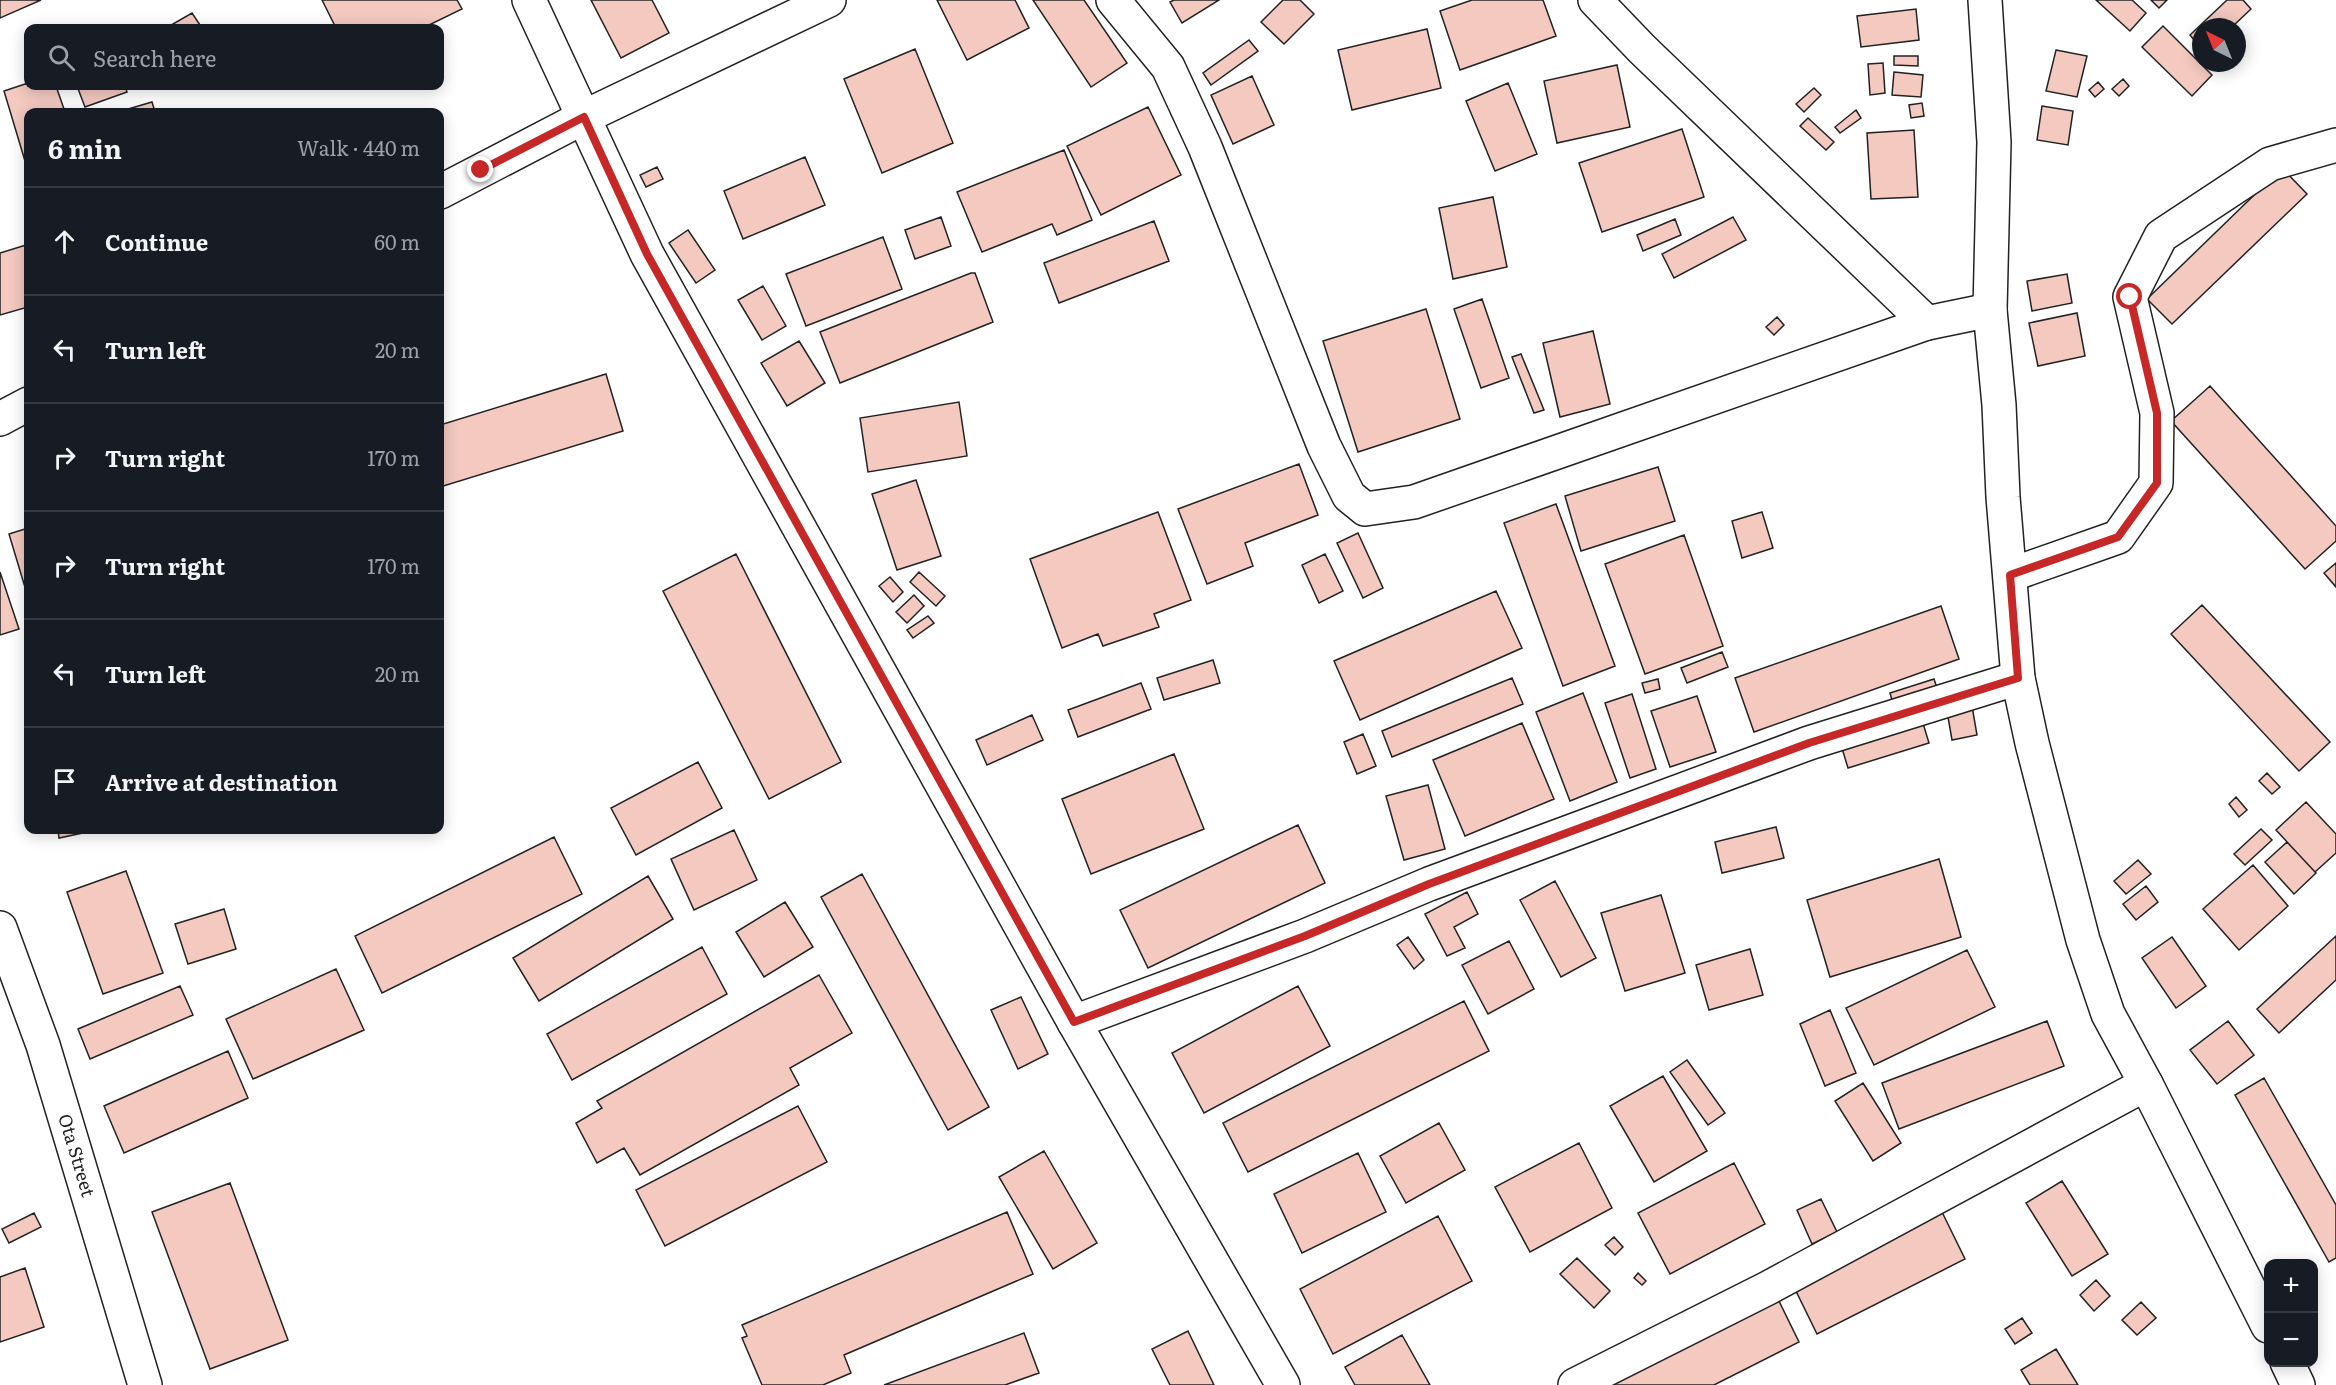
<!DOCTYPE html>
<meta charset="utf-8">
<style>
:root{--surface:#171b24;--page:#20242c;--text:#f1f3f6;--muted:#9ea1a6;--line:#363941}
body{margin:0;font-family:Literata,serif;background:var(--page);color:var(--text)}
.controls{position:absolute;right:18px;bottom:18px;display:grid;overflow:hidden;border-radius:12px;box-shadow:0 3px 15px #0003}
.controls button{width:54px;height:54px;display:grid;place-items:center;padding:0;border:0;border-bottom:2px solid var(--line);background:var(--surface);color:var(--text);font:30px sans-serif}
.compass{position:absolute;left:2192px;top:18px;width:54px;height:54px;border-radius:50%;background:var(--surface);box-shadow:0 3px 15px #0003;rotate:317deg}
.stop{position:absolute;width:18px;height:18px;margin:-14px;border:4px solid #c62828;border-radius:50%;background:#fff}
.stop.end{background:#c62828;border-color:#fff;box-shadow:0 2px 6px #0008}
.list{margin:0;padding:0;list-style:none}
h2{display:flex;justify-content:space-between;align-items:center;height:78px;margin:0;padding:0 24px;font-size:26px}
h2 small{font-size:20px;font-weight:400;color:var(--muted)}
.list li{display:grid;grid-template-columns:39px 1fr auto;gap:18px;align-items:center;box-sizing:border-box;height:108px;padding:0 24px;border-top:2px solid var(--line)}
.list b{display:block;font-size:22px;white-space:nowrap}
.list em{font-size:20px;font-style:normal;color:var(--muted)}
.icon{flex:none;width:33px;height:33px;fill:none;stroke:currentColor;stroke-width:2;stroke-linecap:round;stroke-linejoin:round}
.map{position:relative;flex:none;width:2336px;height:1385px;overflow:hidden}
.search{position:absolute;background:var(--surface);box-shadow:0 3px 15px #0003;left:24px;top:24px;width:420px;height:66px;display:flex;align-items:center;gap:15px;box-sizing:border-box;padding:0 21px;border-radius:12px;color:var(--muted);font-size:22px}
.panel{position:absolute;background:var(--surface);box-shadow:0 3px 15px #0003;left:24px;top:108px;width:420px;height:726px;border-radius:12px}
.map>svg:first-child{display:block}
.building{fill:#f3c9c0;stroke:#222;stroke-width:1.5}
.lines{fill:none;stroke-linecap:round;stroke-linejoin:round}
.street-casing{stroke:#222;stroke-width:36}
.secondary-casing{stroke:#222;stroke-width:36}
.street{stroke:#fff;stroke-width:33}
.secondary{stroke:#fff;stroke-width:33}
.route{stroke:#c62828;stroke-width:8}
.labels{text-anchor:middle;stroke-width:4.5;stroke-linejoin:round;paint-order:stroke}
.street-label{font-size:18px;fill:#222;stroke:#fff}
</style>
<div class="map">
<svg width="2336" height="1385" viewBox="0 0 2336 1385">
<rect width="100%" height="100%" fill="#fff"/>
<!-- building -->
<path class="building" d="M0,0h41l-41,18z
M322,0h135l5,9 -39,19h-87z
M591,0h61l17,33 -48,25z
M937,0h78l14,28 -62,32z
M1033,0h51l43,63 -36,24z
M1174,0h45l-37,23 -12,-21z
M1283,0h17l14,14 -30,30 -23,-22z
M1472,0h71l13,36 -96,34 -20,-59z
M2096,0h36l14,13 -16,18z
M2151,0h16l-8,8z
M2227,0h16l8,9 -19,18h-31v21l-11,-13z
M1916,9l3,31 -58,7 -4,-31z
M192,13l10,15h-36z
M2163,26l49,49 -20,21 -50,-49z
M1427,29l14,59 -89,22 -14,-60z
M1249,40l9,11 -47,34 -8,-12z
M915,49l38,94 -71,30 -38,-94z
M2056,50l31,6 -10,41 -31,-6z
M1894,56h24v10l-24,-1z
M1883,63l2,30 -15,2 -2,-31z
M1617,65l13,62 -73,16 -13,-62z
M1894,72l29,3 -2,22 -29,-2z
M1252,76l22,49 -41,19 -22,-49z
M2123,79l6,7 -10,10 -7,-7z
M2098,82l6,7 -9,8 -6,-7z
M28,83v3h28l9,26h-37v59l-24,-80z
M1508,83l29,71 -42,17 -29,-70z
M77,86h48l2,6 -42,15z
M1814,88l7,7 -17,17 -8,-8z
M152,102l3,10h-37z
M1922,103l2,13 -13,2 -2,-13z
M2042,106l31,5 -5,34 -31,-5z
M1148,107l33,68 -80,40 -34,-69z
M1856,110l5,8 -21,15 -5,-6z
M1808,118l26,24 -8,8 -26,-24z
M1682,129l22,68 -102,35 -23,-69z
M1914,130l4,67 -47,2 -4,-66z
M1064,150l28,70 -35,15 -5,-11 -70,28 -25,-60z
M805,157l20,48 -82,34 -19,-48z
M657,167l6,12 -17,8 -6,-12z
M2282,168l25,26 -135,130 -25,-25z
M1493,197l14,70 -54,12 -14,-71z
M941,217l10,29 -36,13 -10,-29z
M1733,217l13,23 -72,38 -12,-24z
M1675,219l6,16 -38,16 -6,-16z
M1154,221l15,40 -110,42 -15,-40z
M688,230l27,40 -19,13 -27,-40z
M883,237l19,52 -96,37 -20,-52z
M26,245l2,8v54l-28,8v-62z
M971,273h4l18,49 -153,61 -20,-51z
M2067,274l5,29 -40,8 -5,-30z
M763,286l23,40 -24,14 -24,-40z
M1482,299l27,79 -28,10 -27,-79z
M1426,309l34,110 -102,33 -35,-111z
M2077,313l8,43 -47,10 -9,-43z
M1777,317l7,8 -10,10 -8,-8z
M1593,331l17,73 -50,13 -17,-74z
M799,341l26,42 -38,23 -26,-43z
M1521,354l23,56 -10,3 -22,-56z
M606,374l17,57 -183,56v-62z
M2210,386l126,140v15l-31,28 -134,-148z
M959,402l8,54 -99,16 -8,-54z
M1299,464l19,51 -73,28 8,23 -46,18 -29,-75z
M1658,467l17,54 -94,30 -16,-55z
M916,480l25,76 -44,14 -25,-76z
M1556,504l59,162 -52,20 -59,-163z
M1158,512l33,88 -37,14 5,13 -56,19 -5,-12 -36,14 -32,-89z
M1762,512l11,36 -31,10 -10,-37z
M28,528v66h-1l-18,-60z
M1358,533l25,55 -20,10 -26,-55z
M1684,535l39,111 -78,28 -40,-110z
M736,554l105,208 -72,37 -106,-208z
M1325,554l18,37 -24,12 -17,-38z
M2336,563v24l-12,-14z
M0,572l19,57 -19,6z
M919,572l26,24 -9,10 -26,-24z
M890,577l13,15 -10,10 -14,-16z
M1496,591l26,57 -162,72 -26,-59z
M914,595l10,11 -17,17 -11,-11z
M2202,605l128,137 -31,29 -128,-137z
M1941,606l18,53 -205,73 -19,-54z
M928,616l6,7 -21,15 -6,-8z
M1722,652l6,15 -41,16 -6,-15z
M1213,660l7,23 -56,17 -7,-22z
M1512,678l11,26 -131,53 -10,-26z
M1658,679l2,10 -15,4 -3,-10z
M1934,679l5,15 -45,13 -4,-14z
M1141,683l10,26 -73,28 -10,-27z
M1583,693l34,89 -47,19 -34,-89z
M1632,694l24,75 -26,9 -25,-75z
M1697,696l19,56 -46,15 -19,-56z
M1972,706l5,29 -25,5 -5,-29z
M1032,715l11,25 -56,25 -11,-25z
M1922,720l7,23 -81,25 -7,-23z
M1522,723l32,76 -89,37 -32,-76z
M1363,734l13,32 -19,8 -13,-32z
M1174,754l30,75 -113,45 -29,-75z
M698,762l24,46 -86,47 -25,-47z
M2267,773l13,14 -8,7 -13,-13z
M1428,785l17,64 -41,11 -18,-64z
M2236,797l11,13 -8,7 -10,-13z
M2306,802l30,32v19l-21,19 -39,-42z
M1298,825l27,58 -177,85 -28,-58z
M1776,827l8,31 -62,15 -7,-31z
M2261,829l11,11 -27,25 -11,-11z
M58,830h39l-38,8z
M734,830l23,50 -63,30 -23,-51z
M554,837l28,57 -200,99 -27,-57z
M2287,842l29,31 -22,21 -29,-32z
M1939,859l22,78 -131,40 -23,-77z
M2138,860l13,14 -25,20 -12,-13z
M2253,865l35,41 -49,44 -36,-41z
M126,871l37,102 -60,21 -36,-102z
M862,874l127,233 -41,23 -127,-233z
M648,876l25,43 -134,82 -26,-43z
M1555,881l41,77 -35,19 -41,-77z
M2146,886l12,16 -22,18 -13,-16z
M1467,892l11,22 -24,13 11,21 -18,8 -22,-42z
M1661,895l24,78 -60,18 -24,-78z
M785,902l28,45 -49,30 -28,-45z
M224,909l12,40 -48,15 -13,-40z
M2336,936v44l-57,53 -22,-24z
M1408,937l16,23 -10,9 -17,-24z
M2172,937l34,49 -30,22 -34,-50z
M1509,941l25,48 -46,25 -26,-49z
M702,947l25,47 -155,86 -25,-46z
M1750,949l13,46 -54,15 -13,-45z
M1967,950l28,57 -121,58 -28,-57z
M336,969l28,61 -111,49 -27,-60z
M819,975l33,58 -62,35 9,17 -159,90 -16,-27 -27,15 -21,-40 26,-15 -5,-7z
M180,986l13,29 -103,44 -12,-30z
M1298,986l32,60 -126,67 -32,-60z
M1021,997l27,57 -30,15 -27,-59z
M1464,1001l25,50 -241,121 -25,-49z
M1830,1010l26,63 -31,13 -25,-62z
M2047,1021l17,45 -165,63 -17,-46z
M2228,1021l26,34 -37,29 -27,-34z
M228,1051l20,47 -124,55 -20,-47z
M1687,1060l38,53 -17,12 -38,-53z
M1663,1076l44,75 -53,31 -44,-76z
M2264,1078l72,127v53l-7,4 -94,-167z
M1863,1083l38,60 -28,18 -38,-60z
M798,1106l29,56 -162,84 -29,-56z
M1439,1123l26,47 -59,33 -26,-47z
M1579,1143l33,65 -82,44 -35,-65z
M1044,1151l53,92 -44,26 -54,-92z
M1358,1153l28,59 -84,41 -28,-59z
M1734,1163l31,61 -95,50 -32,-61z
M2062,1181l46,73 -36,22 -46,-73z
M230,1183l58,157 -78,29 -58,-157z
M1821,1199l16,33 -25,12 -15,-34z
M1007,1212l26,62 -189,81 7,18 -28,12h-61l-20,-47 5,-2 -5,-11z
M1942,1212l23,47 -148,75 -23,-47z
M34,1213l7,14 -32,16 -7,-14z
M1438,1216l34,65 -139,73 -33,-65z
M1614,1237l9,10 -8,8 -10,-10z
M1577,1258l33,33 -16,17 -34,-34z
M25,1268l19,59 -44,15v-65z
M1638,1273l8,8 -4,4 -8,-7z
M2096,1280l14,16 -16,15 -14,-16z
M1778,1299l21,43 -85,43h-105z
M2141,1302l15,16 -19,17 -15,-15z
M2022,1318l10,15 -17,11 -10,-15z
M1188,1331l26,54h-44l-18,-36z
M1024,1333l15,40 -34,12h-121z
M1402,1335l28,50h-75l-10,-18z
M2056,1349l22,36h-48l-9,-15z"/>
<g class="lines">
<!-- street casing -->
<g class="street-casing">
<g id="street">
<path d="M529,0l118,254 427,768 209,363"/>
<path d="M1113,0l55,67 37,80 119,299 25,50 16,13 49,-7 513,-179"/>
<path d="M1595,0l47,49 285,274 63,-13"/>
<path d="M440,192l144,-75 245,-117"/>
<path d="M0,419l28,-15"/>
<path d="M2010,575l108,-38 38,-54 1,-70 -27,-116 31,-61 109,-72 66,-19"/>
<path id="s1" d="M0,928l43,117 102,340"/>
<path d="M1074,1022l231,-86 124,-52 380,-141 209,-65"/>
<path d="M1575,1385l193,-97 378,-204"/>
</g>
</g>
<!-- secondary casing -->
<g class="secondary-casing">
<path id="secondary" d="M1985,0l9,142 -4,168 9,95 4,92 15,181 14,65 51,197 25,74 38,70 122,242
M2287,1362l11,23"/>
</g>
<!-- street -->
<use href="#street" class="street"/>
<!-- secondary -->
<use href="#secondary" class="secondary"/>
</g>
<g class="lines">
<!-- route -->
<path class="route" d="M481,170l103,-53 63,137 427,768 231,-86 124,-52 380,-141 209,-65 -8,-103 108,-38 39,-54v-70l-27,-116"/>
</g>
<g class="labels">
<!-- street labels -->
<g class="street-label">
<text dy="6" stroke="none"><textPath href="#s1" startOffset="240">Ota Street</textPath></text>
</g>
</g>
</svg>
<div class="controls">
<button>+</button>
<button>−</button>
</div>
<svg class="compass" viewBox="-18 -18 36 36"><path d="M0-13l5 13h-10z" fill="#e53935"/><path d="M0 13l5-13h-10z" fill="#9ea1a6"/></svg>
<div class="stop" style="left:2130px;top:297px"></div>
<div class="stop end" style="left:481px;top:170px"></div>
<div class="search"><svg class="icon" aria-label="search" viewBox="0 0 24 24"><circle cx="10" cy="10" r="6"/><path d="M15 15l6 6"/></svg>Search here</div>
<section class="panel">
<h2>6 min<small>Walk · 440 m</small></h2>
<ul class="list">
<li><svg class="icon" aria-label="ahead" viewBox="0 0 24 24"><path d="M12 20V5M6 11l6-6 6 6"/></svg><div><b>Continue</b></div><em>60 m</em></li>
<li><svg class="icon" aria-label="left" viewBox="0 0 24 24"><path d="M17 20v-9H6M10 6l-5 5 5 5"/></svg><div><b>Turn left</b></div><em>20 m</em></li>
<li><svg class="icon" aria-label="right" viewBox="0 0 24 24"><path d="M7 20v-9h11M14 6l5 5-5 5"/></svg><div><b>Turn right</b></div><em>170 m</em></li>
<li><svg class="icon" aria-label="right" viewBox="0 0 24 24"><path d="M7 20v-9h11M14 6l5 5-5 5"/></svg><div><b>Turn right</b></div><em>170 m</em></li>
<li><svg class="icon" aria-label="left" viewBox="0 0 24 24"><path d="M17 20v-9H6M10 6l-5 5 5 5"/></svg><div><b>Turn left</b></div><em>20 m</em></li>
<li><svg class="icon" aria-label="arrive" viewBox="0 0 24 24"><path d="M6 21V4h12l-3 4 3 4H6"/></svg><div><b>Arrive at destination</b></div></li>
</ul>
</section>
</div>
